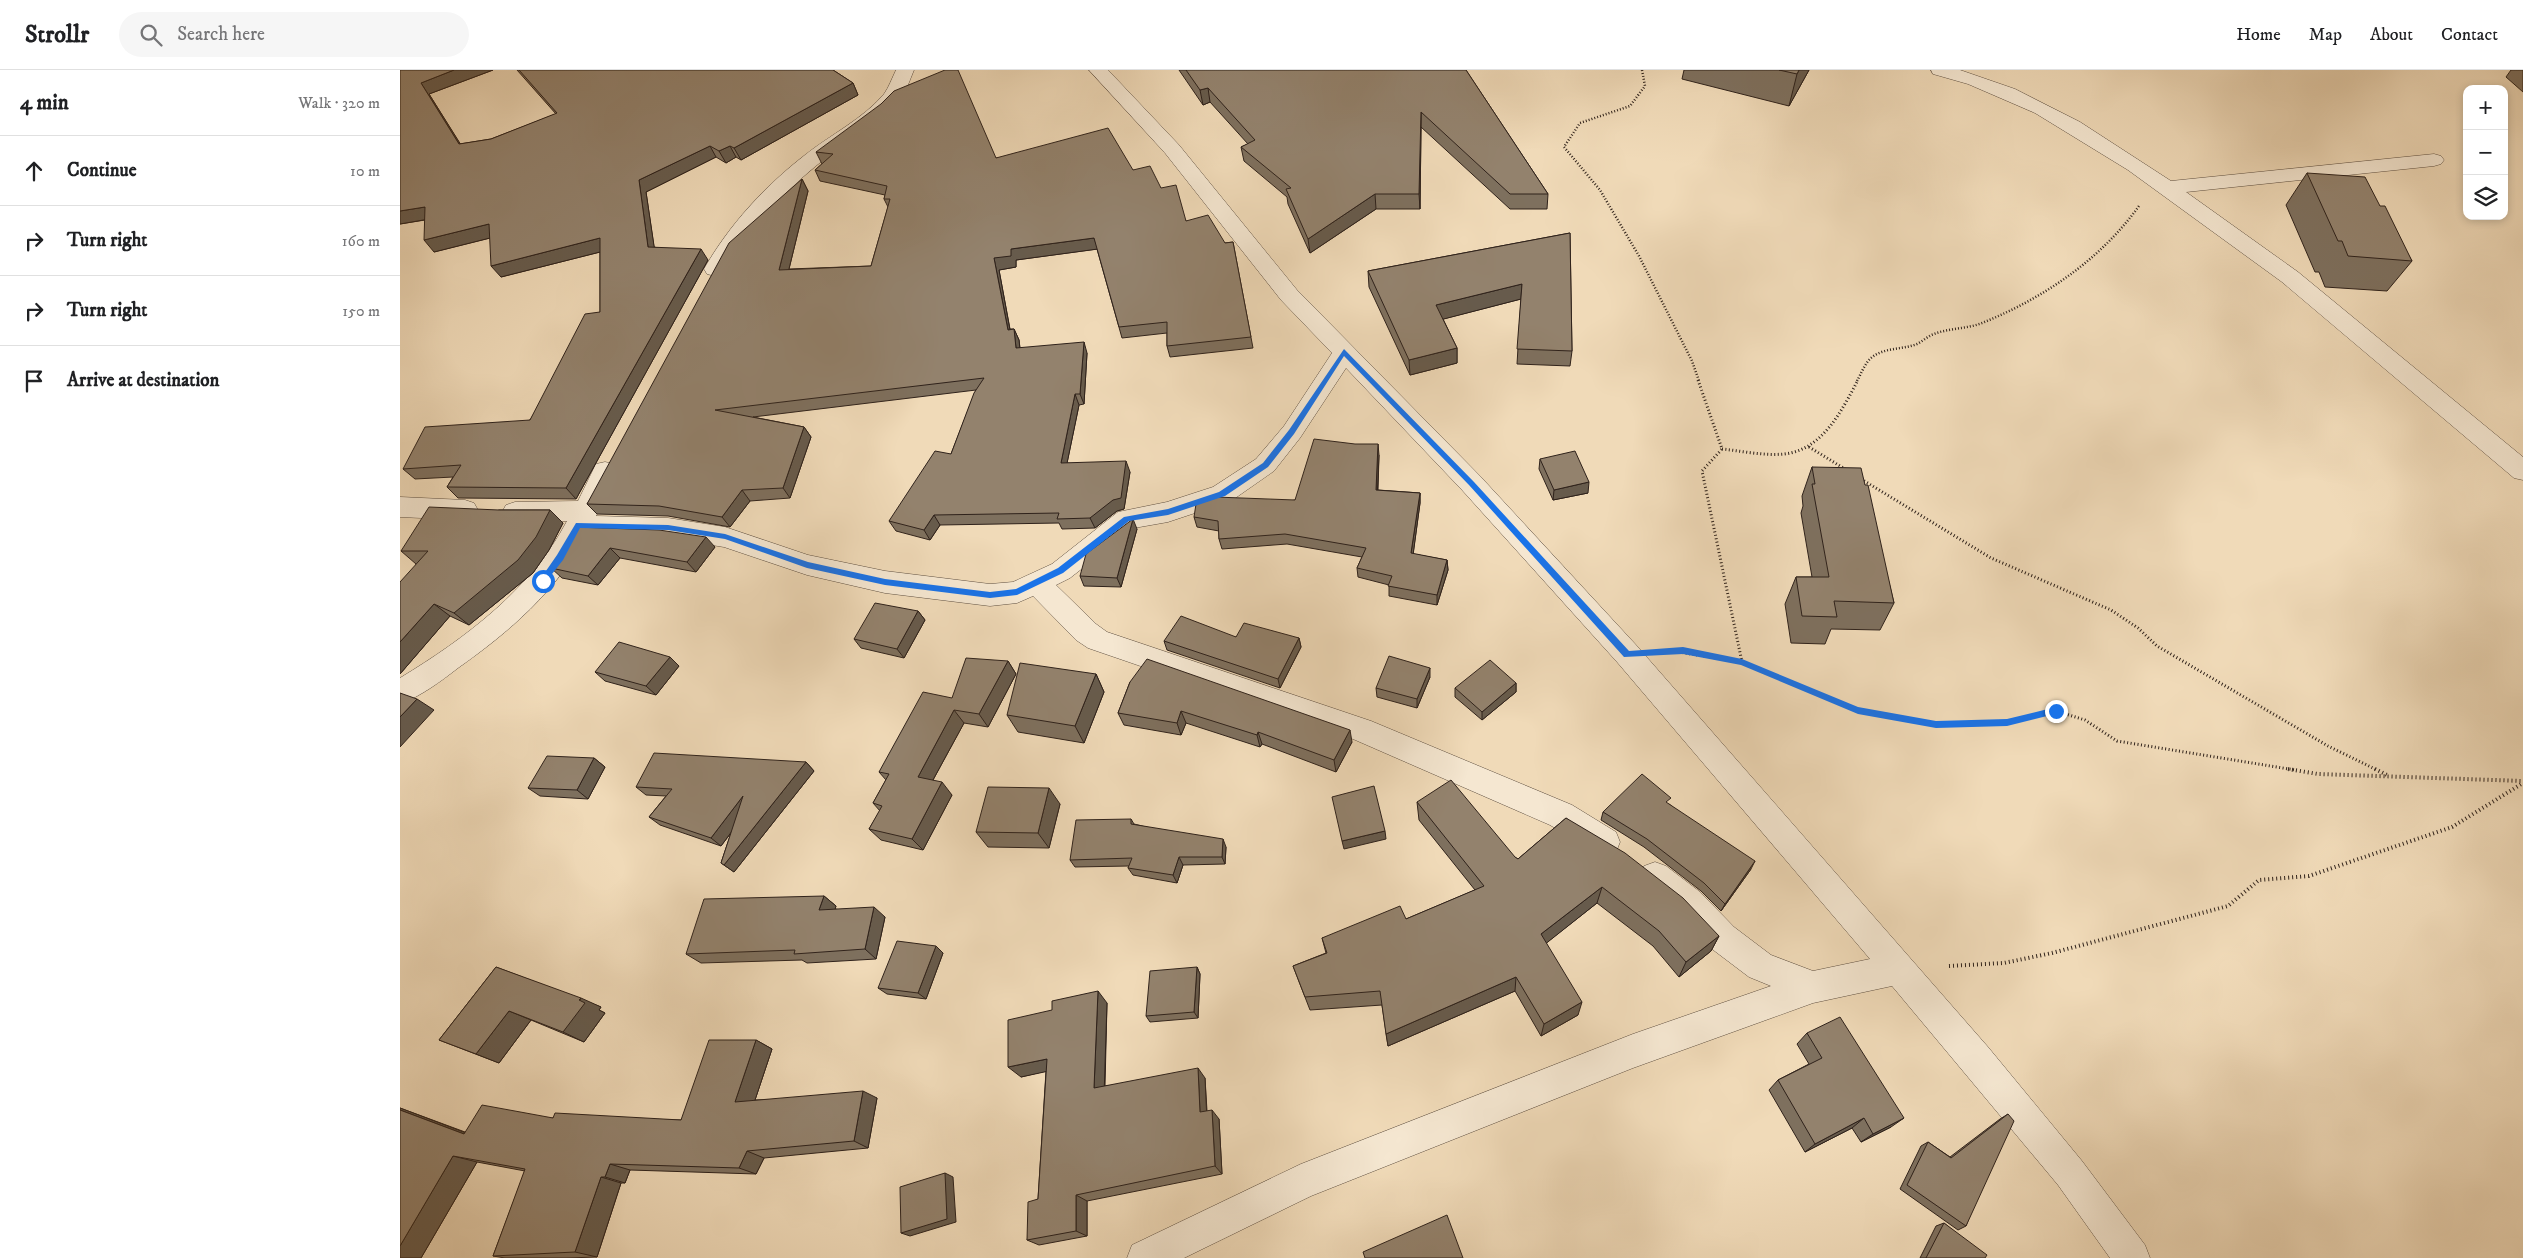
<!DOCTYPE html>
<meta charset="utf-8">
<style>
:root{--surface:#fff;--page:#f6f6f6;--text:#202124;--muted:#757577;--line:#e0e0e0}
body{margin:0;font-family:"IM FELL DW Pica",serif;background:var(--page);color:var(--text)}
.controls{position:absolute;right:15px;top:15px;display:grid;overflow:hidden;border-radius:10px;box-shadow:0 2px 8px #0003}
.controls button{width:45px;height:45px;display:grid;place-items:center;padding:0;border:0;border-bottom:1px solid var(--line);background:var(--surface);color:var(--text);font:25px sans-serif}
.stop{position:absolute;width:15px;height:15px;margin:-11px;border:4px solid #1a73e8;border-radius:50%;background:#fff}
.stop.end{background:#1a73e8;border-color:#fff;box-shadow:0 1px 5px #0008}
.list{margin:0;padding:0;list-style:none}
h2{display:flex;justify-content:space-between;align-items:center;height:65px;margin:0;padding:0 20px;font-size:21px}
h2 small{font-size:16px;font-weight:400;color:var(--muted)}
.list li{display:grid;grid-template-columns:32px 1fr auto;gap:15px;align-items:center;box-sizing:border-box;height:70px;padding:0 20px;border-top:1px solid var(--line)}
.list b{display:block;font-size:19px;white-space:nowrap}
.list em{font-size:16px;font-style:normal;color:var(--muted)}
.icon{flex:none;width:28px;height:28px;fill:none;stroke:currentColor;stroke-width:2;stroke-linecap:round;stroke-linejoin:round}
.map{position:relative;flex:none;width:2123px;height:1188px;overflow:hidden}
header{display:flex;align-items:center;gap:30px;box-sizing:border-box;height:70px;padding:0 25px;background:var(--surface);border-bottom:1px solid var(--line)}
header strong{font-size:24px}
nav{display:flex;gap:28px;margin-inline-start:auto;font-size:18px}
.search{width:350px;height:45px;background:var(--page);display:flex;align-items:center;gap:12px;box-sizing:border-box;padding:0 18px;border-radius:28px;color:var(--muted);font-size:19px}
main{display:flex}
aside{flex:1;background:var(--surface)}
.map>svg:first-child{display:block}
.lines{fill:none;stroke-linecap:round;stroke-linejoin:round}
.street-casing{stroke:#5f5042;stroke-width:1}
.path-far2{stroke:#2f221b;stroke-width:2.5;stroke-dasharray:1 2;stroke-linecap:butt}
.path-far1{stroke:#2f221b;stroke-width:3;stroke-dasharray:1 2.5;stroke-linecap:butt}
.path{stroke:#2f221b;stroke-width:4;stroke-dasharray:1 3;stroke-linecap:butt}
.street{fill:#f5e7d1;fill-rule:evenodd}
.wall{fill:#7e705e;stroke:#2f221b}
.shaded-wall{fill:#675b4c;stroke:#2f221b}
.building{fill:#93826d;stroke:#2f221b}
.route{fill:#1a73e8}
</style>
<header>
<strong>Strollr</strong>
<div class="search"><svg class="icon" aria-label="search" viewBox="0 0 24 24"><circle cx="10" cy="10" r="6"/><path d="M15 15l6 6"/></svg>Search here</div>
<nav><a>Home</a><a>Map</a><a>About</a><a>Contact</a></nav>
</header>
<main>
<aside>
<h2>4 min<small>Walk · 320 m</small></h2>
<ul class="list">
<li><svg class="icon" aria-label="ahead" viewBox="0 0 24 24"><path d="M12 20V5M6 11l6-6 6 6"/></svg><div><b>Continue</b></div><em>10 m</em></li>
<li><svg class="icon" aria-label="right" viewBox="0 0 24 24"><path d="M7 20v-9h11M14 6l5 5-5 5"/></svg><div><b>Turn right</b></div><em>160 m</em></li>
<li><svg class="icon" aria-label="right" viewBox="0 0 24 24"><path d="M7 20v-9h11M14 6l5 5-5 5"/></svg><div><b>Turn right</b></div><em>150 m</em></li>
<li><svg class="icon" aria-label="arrive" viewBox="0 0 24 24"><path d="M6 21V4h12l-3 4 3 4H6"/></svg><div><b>Arrive at destination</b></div></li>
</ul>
</aside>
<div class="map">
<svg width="2123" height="1188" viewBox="0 0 2123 1188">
<rect width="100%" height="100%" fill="#f0dab8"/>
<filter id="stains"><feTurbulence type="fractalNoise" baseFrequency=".004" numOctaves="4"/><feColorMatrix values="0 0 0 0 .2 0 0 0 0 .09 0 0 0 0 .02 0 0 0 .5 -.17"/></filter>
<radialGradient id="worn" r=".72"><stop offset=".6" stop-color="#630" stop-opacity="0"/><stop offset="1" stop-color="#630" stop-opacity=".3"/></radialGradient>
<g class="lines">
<!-- street casing -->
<g class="street-casing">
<path id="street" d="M496,0h18c-4,9 -7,20 -13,27 -21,29 -57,46 -84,68 -38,31 -68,67 -94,109l-8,2 -8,-2 -3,-5c25,-44 61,-83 101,-114 25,-20 58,-36 79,-61 5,-7 8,-16 12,-24z
M689,0h19l71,75 118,145 183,186 157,170 351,401 94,114 63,84 5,13h-40l-52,-73 -166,-199 -79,17 -180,65 -322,128 -127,62h-57l5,-13 169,-81 332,-130 138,-48 -22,-9 -37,-28 -34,-37 -34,-26 -4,-10 4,-10 11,-4 11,4 34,26 34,35 37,28 42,16 57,-12 -253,-297 -155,-172 -116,-122 -46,70 -26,33 -43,30 -63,21 -34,6 -64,50 -14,7 40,39 11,8 264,89 201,84 44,27 4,10 -4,10 -11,4 -11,-4 -44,-27 -197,-86 -265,-91 -12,-8 -43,-44 -16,7 -27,3 -105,-13 -78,-18 -83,-28 -56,-9 -82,-3c-29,56 -77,97 -128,133 -18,14 -37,28 -58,36v-26c66,-40 131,-89 167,-157l-52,1 -9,-3 -4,-7 4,-7 9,-3 63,-1 18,-37 9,-2 9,2 3,7 -21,45 72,2 57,9 83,28 77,16 105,13 23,-2 39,-18 66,-52 49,-10 46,-15 43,-28 28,-33 48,-73 -51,-53 -116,-147z
M1531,0h29l55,19 65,33 91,59 263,-27 7,2 3,4 -3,4 -7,2 -248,26 112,80 225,185v23l-9,-2 -232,-196 -154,-112 -93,-57 -67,-29 -35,-10z
M0,427l65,3 9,3 4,7 -4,7 -9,3 -65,-3z"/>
</g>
<!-- path-far2 -->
<path class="path-far2" d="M1242,0l3,16 -15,20 -50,17 -16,24 36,43 39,66 53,105 7,20
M1457,311c4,-7 8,-18 14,-23 13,-11 31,-8 46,-14 6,-3 11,-8 17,-10 15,-6 33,-5 48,-11 62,-25 118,-63 157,-117"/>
<!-- path-far1 -->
<path class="path-far1" d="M1298,310l24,69 -20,22 40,191
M1409,377l36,22
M1322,379c20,2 42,7 62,5 39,-4 58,-44 74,-74
M1461,409l130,79 120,52 27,18 19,18 171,100 49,24
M1272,581l70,11 116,48 78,14 71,-1 49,-12 29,9 32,21 178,29"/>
<!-- path -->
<path class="path" d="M1888,699l30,5 205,7
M1975,699l12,6
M1549,896l55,-3 48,-10 176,-47 31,-26 50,-4 143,-49 71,-44"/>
<!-- street -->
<use href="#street" class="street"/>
</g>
<!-- wall -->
<path class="wall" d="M0,0h93l-64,24 31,50 31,-5 65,-25 -39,-44h316l20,13 5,12 -117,65 -5,-3 -10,6 -10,-6 -70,35 8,55 54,13 -132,239 -118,-1 -11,-11 6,-10 -38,2 -12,-10 127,-49 70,-108v-60l-99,25 -11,-39 -56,14 -9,-32 -25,4z
M779,0h287l82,124 -1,15h-37l-89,-82 -1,82h-44l-66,44 -22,-49 -1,-7 -43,-36 -3,-14 7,-3 -38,-42 -7,3z
M1284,0h125l-20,36 -107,-27z
M2111,0h12v22l-17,-15z
M416,82l180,6 137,12 28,18 25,33 39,22 8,-1 20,106 -83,9 -3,-11v-13l-45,5 -25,-89 -81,11v7l-17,3 11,59h4l5,11 1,8 67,5 -3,51 -5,1 -12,58 63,9 -6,37 -7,2 -22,17 -33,1 -3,-6 -119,2 -10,15 -34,-9 -7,-10 62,-67 25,-64 -223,27 51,10 7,10 -21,61 -40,3 -20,26 -62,-11 -71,-2 -10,-10 215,-325 6,12 -19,78 82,-3 17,-59 -4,-8 1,-4 -65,-14 -5,-11 7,-6z
M1907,103l73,33 32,55 -25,30 -62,-4 -6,-15h-4l-29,-67z
M1170,163l2,118 -2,15 -53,-2 4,-65 -78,20 14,29v15l-47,12 -41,-88 -1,-16z
M979,385l-1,35 42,3v10l-7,51 34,6 1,10 -11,35 -48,-9v-11l-31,-8 -1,-9 5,-11 -75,-13 -65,5 -3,-10v-8l-22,-4 -3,-10 101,-17z
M1140,389l48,34 -35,7 -14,-31z
M1412,397l53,18 29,118 -14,27 -49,-1 -6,15 -34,-1 -6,-39 11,-27h16l-11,-64 2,-7 -1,-10z
M99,440h51l13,13 -14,27 -16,23 -64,52 -19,-9 -50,58 16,-110 -15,-13z
M175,457l140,20 -19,25 -76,-14 -22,27 -36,-7 -11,-10z
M737,459l-16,58 -37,-1 -4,-10z
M518,541l7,9 -21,38 -43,-10 -7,-9z
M836,567l63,1 2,9 -21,41 -113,-38 -3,-9z
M608,591l8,13 -28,53 -24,-4 -31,57 19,15 -29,55 -42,-10 -12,-11 11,-18 -7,-8 13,-23 -7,-8 73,-74z
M279,596l-23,29 -51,-14 -10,-9z
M696,604l8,18 -20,51 -66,-11 -11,-17z
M1030,607l-13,31 -40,-11 -1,-9z
M730,612l222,60 -16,30 -74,-28 -2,3 -74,-24 -5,12 -57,-10 -6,-12z
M1116,613v9l-34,28 -27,-23v-9z
M194,688l11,9 -17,32 -48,-3 -12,-8z
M406,692l8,9 -80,101 -13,-9 10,-30 -10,13 -61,-21 -11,-8 17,-21 -20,-1 -10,-8z
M1017,732l101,57 48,-41 153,118 -8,15 -32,26 -26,-31 -56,-43 -51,40 32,72 -37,21 -26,-45 -127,55 -6,-41 -72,5 -17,-44 33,-13 -4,-15 84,-19 69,-29 -56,-70z
M660,734l-11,44 -61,-1 -12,-15z
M1269,734l82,65 -30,42 -20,-20 -57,-44 -43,-27 2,-8z
M731,749l3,5 92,23 -1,17 -42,1 -6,18 -44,-8 -5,-7 1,-2 -54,1 -5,-7z
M424,826l12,10 -1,3 50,8 -9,42 -69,4 -5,-3 -101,3 -15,-9z
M543,883l-17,46 -39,-5 -9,-6z
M96,897l105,40 -2,3 6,3 -21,29 -53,-22 -32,43 -60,-23z
M797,897l3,7 -2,44 -48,4 -4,-6z
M707,933l-2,83 100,-8 2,33 12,8 3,55 -135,27v35l-48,9 -12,-5 11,-41 8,-128 -25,6z
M1407,963l84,94 -30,15 -9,-14 -47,24 -36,-62 9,-10 31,-16 -12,-20z
M356,970l16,9 -17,51 122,-2 -9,50 -104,10 -8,16 -126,-4 -5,13h-4l-24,74 -31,1h-61l-12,-2 32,-85 -48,-9 -56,96h-21v-150l65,24 88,-14 128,2z
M1608,1044l-42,112 -8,4 -58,-41 21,-43 7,-4 22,15 50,-38z
M1544,1153l41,35h-65l16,-32z"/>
<!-- shaded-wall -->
<path class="shaded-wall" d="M54,0h39l-64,24 39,62 -9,-12 -38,-61z
M1399,0h10l-20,36 8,-32z
M453,13l5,12 -117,65 -7,-12z
M808,18l2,14 -7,3 -3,-15z
M1021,42v15l-1,82 -1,-15z
M310,76l6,11 -70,35 10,67 -8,-12 -9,-67z
M330,76l6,11 -10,6 -7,-12z
M402,109l6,12 -22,90 -7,-11z
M975,124l1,15 -66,44 -2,-14z
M25,137l10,11 -35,6v-13z
M89,154l9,12 -64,16 -10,-12z
M200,168l8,12 -107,27 -10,-11z
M694,168l4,11 -82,11v7l-17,3 13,71 -4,-11 -14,-72 17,-9z
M301,179l7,11 -132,239 -10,-11z
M1122,214l-1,15 -85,22v-16z
M614,259l5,11 2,19 -5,-11z
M684,272l3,11 -3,51 -4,-10z
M1057,278v15l-47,12 -1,-15z
M675,324l4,11 -14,68 -4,-10z
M404,357l7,10 -21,61 -7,-10z
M978,374l1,11 -2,45 -1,-10z
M726,391l4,11 -6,37 -7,2 -22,17 -5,-10z
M1189,412l-1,11 -35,7 1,-10z
M342,420l8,11 -20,26 -8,-10z
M1020,423v10l-8,60 -1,-10z
M150,440l13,13 -14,27 -16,23 -64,52 -15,-12z
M534,445l6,10 -10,15 -6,-10z
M733,449l4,10 -16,58 -4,-9z
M306,467l9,10 -19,25 -9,-10z
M210,478l10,10 -22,27 -10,-9z
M1047,490l1,10 -11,35v-10z
M34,534l16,12 -50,58v-32z
M518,541l7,9 -21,38 -7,-9z
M899,568l2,9 -21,41 -2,-9z
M270,587l9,9 -23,29 -10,-9z
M608,591l8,13 -28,53 -9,-13z
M1030,598v9l-13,31v-9z
M696,604l8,18 -20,51 -9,-17z
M1116,613v9l-34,28v-8z
M17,629l17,11 -34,37v-30z
M554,640l10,13 -36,66 -10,-12z
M781,641l5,12 -5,12 -4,-12z
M950,660l2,12 -16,30 -2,-12z
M858,662l4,12 -2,3 -3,-12z
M194,688l11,9 -17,32 -11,-9z
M406,692l8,9 -80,101 -10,-7z
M542,712l10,13 -29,55 -11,-11z
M649,718l11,16 -11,44 -11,-15z
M343,726l9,8 -31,42 -10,-8z
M985,761l1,8 -42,10 -2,-8z
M823,769l3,8 -1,17 -3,-7z
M779,787l4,8 -6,18 -4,-8z
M1355,791l-4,8 -30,42 4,-7z
M1202,817l-5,16 -58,46 2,-15z
M424,826l12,10 -4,14 -13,-10z
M474,837l11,10 -9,42 -11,-10z
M1319,866l-8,15 -32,26 7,-15z
M536,876l7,7 -17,46 -8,-6z
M797,897l3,7 -2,44 -4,-6z
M1116,907l-1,14 -127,55 -2,-12z
M698,921l9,12 -3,94 -10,-9z
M181,928l20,9 -2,3 6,3 -21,29 -21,-10z
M1182,932l-4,13 -37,21 3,-12z
M109,941l22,9 -32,43 -23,-9z
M356,970l16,9 -20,60 -17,-7z
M647,989l11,10 -37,8 -13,-10z
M798,998l7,10 2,43 -7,-9z
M463,1021l14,7 -9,50 -14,-7z
M0,1038l87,33 -23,-7 -64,-24z
M812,1040l7,9 3,55 -7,-8z
M1464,1048l-12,10 -47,24 10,-8z
M1504,1048l-13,9 -30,15 12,-8z
M347,1081l17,7 -8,16 -17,-6z
M53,1086l24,6 -56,96h-21v-12z
M210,1094l20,6 -5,13 -20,-6z
M545,1103l8,4 3,45 -46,14 -9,-3z
M201,1107l20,6 -24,74 -22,-5z
M676,1125l11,6v35l-11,-5z"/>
<!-- building -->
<path class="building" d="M0,0h54l-33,13 38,61 32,-5 66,-26 -38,-43h314l20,13 -119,65 -4,-2 -11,5 -9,-5 -71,34 9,67 53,2 -135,239 -119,-1 14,-22 -58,4 22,-42 105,-7 55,-106 15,-2v-74l-109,28 -2,-42 -65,16 1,-33 -25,4z
M545,0h13l38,88 112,-30 25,42 17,-4 11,22 15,-3 10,36 22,-6 17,28 8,-1 18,95 -84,9v-24l-48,5 -25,-89 -83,11v7l-17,2 14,72 6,-1 2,19 68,-6 -4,52h-5l-14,69 65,-2 -5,37 -8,2 -23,18 -33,1 2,-6 -125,2 -10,15 -35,-9 46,-70 16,3 23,-61 10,-15 -269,32 89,17 -21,61 -41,2 -20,27 -63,-11 -72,-2 142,-261 73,-64 -23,91 92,-4 19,-67h-6l3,-13 -72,-16 18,-16 -17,-2 65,-48 13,-13z
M786,0h280l82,124h-38l-89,-82 -2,82h-44l-67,45 -22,-50 5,-1 -50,-41 14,-7 -47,-52 -8,2z
M1379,0h20l-2,4z
M1907,103l58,4 15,29h5l27,55 -64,-5 -6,-15h-4z
M1170,163l2,118 -55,-2 5,-65 -86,21 21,43 -48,12 -41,-89z
M914,369l41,5h23l-2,46 44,3 -9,60 36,7 -10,35 -49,-9 4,-10 -35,-8 9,-20 -81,-14 -66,5 -1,-18 -24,-4 2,-13 19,-7 80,3z
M1175,381l14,31 -35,8 -14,-31z
M1412,397l49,1 4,17h3l26,118 -60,-2 3,16 -35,-1 -6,-39h33l-17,-93h3z
M29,437l70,3h51l-14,27 -18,23 -64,53 -20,-9 -34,38v-60l28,-31h-27z
M733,449l-16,59 -37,-2 6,-22z
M175,457l84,3 47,7 -19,25 -77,-14 -22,28 -37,-8z
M475,533l43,8 -21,38 -43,-10z
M781,546l55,21 8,-14 55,15 -21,41 -114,-38z
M219,572l51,15 -24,29 -51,-14z
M989,586l41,12 -13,31 -41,-11z
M566,588l42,3 -29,53 -25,-4 -36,67 24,5 -30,57 -43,-10 13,-23 -9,-3 16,-29 -10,-2 44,-80 29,6z
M747,589l203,71 -16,30 -76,-28 -1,3 -76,-24 -4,12 -59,-10 12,-31z
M1090,590l26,23 -34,29 -27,-24z
M620,593l76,11 -21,52 -68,-11z
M0,623l17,6 -17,18z
M254,683l152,9 -82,103 -3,-2 22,-67 -32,42 -62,-21 23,-28 -36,-2z
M147,686l47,2 -17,32 -49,-2z
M1242,704l29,24 -5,4 89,59 -30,43 -21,-21 -57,-44 -44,-27z
M1051,710l64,77 3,2 48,-41 59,35 58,45 36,38 -33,26 -27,-31 -57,-44 -61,47 41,68 -38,22 -28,-47 -130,57 -6,-43 -75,6 -12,-31 34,-13 -5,-15 78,-32 6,13 78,-33 -67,-84z
M974,716l11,45 -43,10 -10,-44z
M588,717l61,1 -11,45 -62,-1z
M731,749v5l92,15 -1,18h-43l-6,18 -45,-7 4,-10 -62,2 6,-40z
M424,826l-5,14 55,-3 -9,42 -71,5 1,-4 -109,4 18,-55z
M497,871l39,5 -18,47 -40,-5z
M96,897l85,31 -2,2 6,3 -22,29 -54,-21 -33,43 -37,-14z
M797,897l-3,45 -48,4 4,-45z
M698,921l-4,97 104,-20 2,44 12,-2 3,56 -139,29v36l-49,9 1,-38 10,-3 9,-140 -39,8v-47l44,-10v-9z
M1440,947l64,101 -31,16 -9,-16 -49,26 -37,-64 44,-22 -15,-25z
M309,970h47l-21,62 128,-11 -9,50 -107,10 -8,17 -129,-4 -5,13h-4l-26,75 -82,4 32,-87 -72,-13 -53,90v-136l64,24 18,-29 71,13 2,-5 126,7z
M1608,1044l6,7 -48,105 -59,-41 21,-43 23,16z
M545,1103l2,46 -46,14 -1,-46z
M1047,1145l16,43h-98l-2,-6z
M1544,1153l43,32 -2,3h-59z"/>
<!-- route -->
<path class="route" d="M944,279l130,133 155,169 54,-4 59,12 116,48 78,14 71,-2 49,-12 4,4 -1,2 -52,13 -71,2 -78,-14 -117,-49 -58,-11 -59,3 -155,-172 -125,-129 -50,78 -26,33 -43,29 -57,19 -39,6 -66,52 -46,22 -27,3 -105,-13 -78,-17 -82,-29 -57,-9 -88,-2 -17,32 -18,23 -6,-2 18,-26 19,-32 92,2 57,9 83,28 77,17 105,13 26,-3 42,-21 66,-51 44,-8 51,-17 44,-29 26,-33z"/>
<rect width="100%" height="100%" filter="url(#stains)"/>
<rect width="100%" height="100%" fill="url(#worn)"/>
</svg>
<div class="controls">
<button>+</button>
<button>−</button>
<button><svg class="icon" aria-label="layers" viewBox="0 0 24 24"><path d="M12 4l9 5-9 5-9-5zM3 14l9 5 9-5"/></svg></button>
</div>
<div class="stop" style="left:143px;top:511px"></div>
<div class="stop end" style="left:1656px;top:641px"></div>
</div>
</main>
